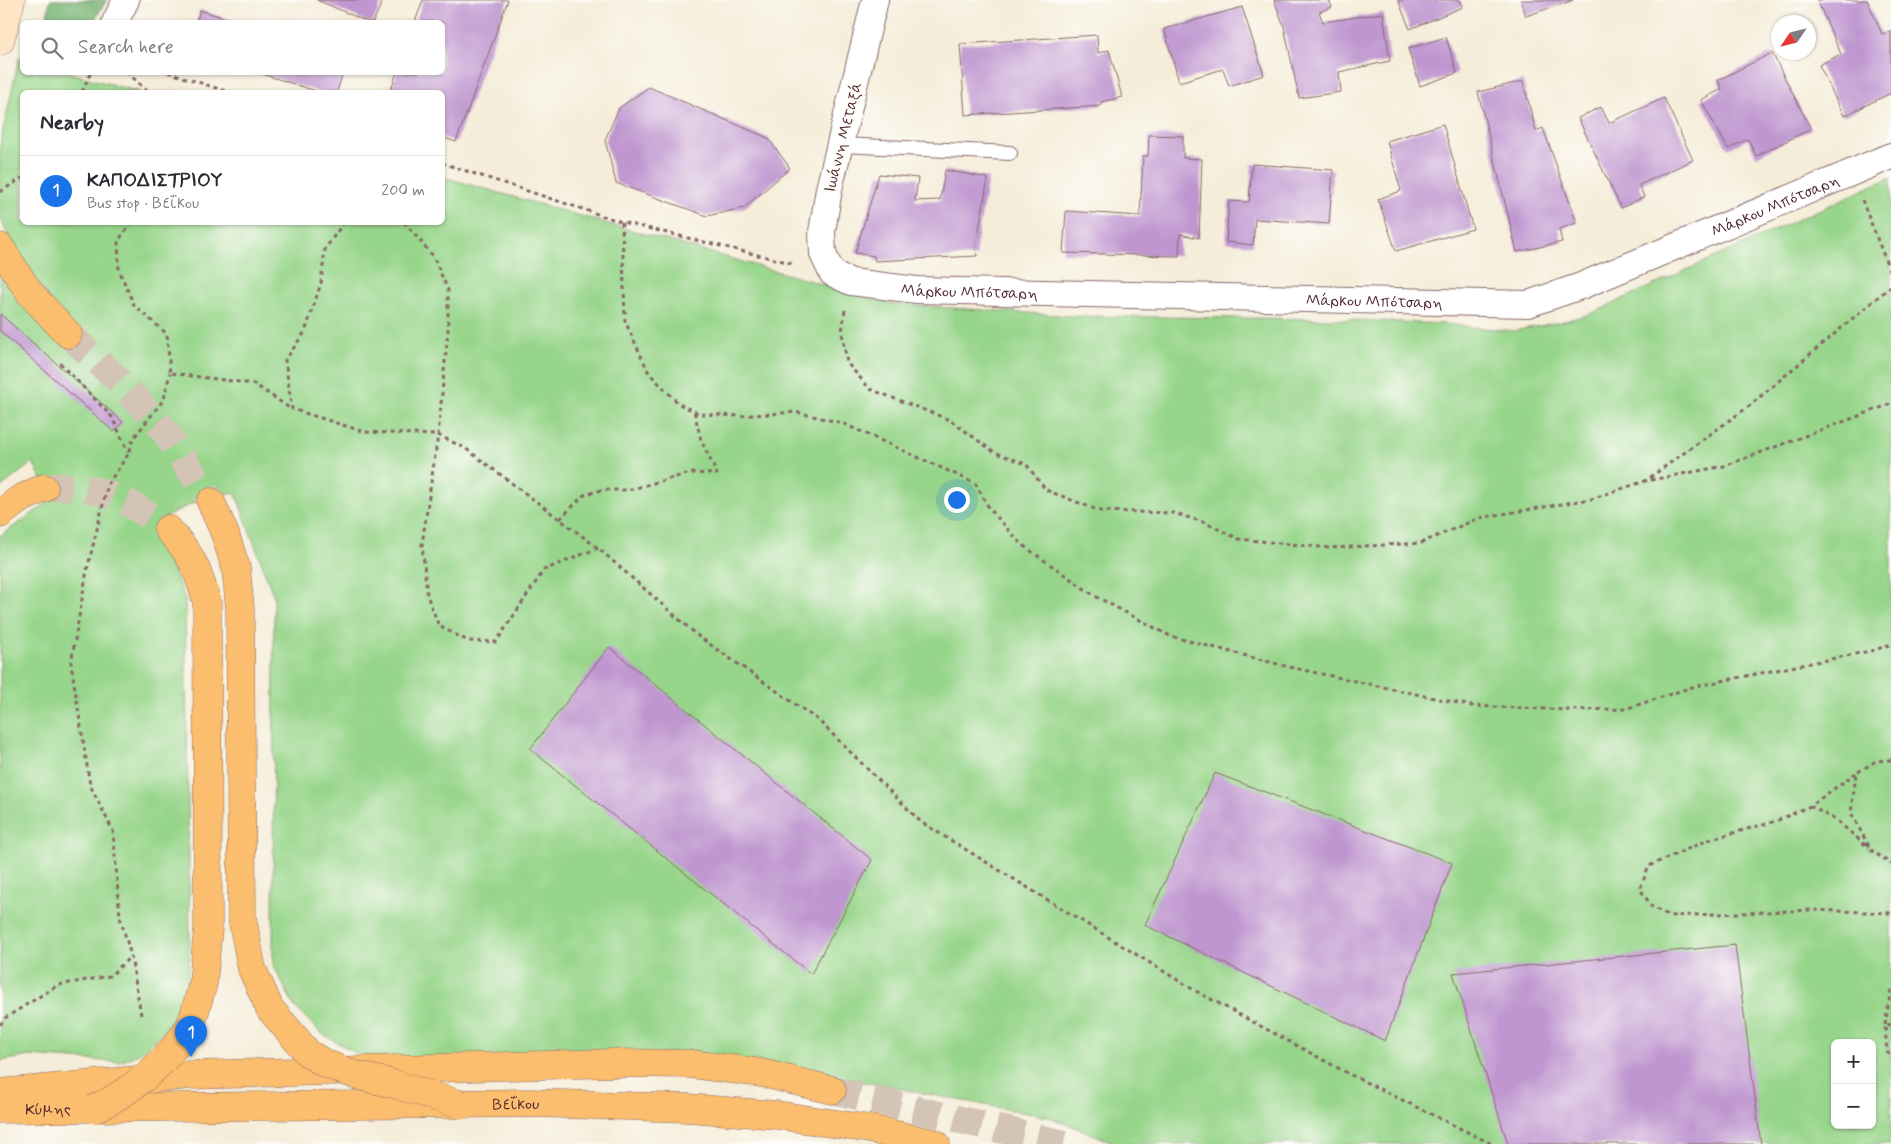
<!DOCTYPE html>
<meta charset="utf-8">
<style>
:root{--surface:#fff;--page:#f2f2f3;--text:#2b2b33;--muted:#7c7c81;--line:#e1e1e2;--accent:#1a73e8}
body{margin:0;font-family:Mynerve,sans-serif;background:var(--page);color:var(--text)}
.controls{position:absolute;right:15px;bottom:15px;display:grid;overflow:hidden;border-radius:8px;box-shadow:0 1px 4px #0004}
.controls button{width:45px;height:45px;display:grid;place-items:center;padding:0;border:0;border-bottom:1px solid var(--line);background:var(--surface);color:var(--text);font:25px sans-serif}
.compass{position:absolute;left:1771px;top:15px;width:45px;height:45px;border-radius:50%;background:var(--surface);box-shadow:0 1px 4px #0004;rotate:235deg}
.you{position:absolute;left:956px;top:499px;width:18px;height:18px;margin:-12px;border:4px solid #fff;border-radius:50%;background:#1a73e8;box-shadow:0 0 0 8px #1a73e833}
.badge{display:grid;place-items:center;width:32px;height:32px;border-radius:50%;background:var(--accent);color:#fff;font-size:16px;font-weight:700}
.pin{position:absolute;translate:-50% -41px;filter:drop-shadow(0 1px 2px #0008)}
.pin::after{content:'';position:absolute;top:26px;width:18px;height:15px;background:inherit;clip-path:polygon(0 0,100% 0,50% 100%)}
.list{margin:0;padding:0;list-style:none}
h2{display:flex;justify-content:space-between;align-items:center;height:65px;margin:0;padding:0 20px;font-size:21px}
h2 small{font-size:16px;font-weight:400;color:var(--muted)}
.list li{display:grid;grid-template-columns:32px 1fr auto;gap:15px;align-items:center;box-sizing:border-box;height:70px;padding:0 20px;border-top:1px solid var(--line)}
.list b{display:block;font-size:19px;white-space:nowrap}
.list p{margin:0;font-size:16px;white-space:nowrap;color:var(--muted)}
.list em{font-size:16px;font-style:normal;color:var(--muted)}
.icon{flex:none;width:28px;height:28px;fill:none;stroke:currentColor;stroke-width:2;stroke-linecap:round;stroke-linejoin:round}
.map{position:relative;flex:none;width:1891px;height:1144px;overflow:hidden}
.search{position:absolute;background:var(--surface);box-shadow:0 1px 4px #0004;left:20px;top:20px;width:425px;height:55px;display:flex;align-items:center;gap:12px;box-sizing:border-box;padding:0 18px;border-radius:8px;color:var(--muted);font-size:19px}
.panel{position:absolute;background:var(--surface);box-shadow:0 1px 4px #0004;left:20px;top:90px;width:425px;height:135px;border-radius:8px}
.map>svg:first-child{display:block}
.green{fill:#97d58a;stroke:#707a5a;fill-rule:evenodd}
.forest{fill:#79b676;stroke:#626a50}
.building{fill:#bf96d0}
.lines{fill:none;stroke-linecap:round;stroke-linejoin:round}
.primary-tunnel{stroke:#d3c4b6;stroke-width:28;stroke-dasharray:28 14;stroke-linecap:butt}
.lane-casing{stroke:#866768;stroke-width:16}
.street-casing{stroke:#866768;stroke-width:28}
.secondary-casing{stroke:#866768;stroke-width:29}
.primary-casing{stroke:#866768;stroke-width:29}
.path{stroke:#866768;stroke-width:3;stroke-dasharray:4 4;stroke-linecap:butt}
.lane{stroke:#fff;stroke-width:14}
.street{stroke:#fff;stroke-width:26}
.secondary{stroke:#fde5c5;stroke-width:28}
.primary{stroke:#fbbe6e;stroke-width:28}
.primary-bridge-casing{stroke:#866768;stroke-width:29;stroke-linecap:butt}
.primary-bridge{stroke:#fbbe6e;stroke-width:28}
.labels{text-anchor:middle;stroke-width:4;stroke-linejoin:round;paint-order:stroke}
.street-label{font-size:16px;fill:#4a1f2b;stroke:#fdfcf7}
</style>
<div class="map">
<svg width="1891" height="1144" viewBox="0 0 1891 1144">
<rect width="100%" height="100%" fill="#fdfcf7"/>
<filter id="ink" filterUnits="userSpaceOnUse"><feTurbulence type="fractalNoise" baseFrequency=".02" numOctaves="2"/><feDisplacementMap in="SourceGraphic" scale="10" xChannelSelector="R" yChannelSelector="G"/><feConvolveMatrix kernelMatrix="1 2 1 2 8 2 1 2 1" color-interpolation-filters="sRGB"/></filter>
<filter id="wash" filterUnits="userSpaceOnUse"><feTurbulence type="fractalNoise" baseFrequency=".0096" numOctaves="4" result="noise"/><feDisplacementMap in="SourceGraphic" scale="20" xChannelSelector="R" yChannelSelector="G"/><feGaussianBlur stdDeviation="1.12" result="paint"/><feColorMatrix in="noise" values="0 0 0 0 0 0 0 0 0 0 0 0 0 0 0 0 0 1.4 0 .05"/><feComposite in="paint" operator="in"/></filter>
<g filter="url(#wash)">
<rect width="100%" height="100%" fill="#f5edd9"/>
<!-- green -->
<path class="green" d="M19,58l3,1v13l47,1 71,19h-118v130h420l1,-45 449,127 180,12 258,3 114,5 69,7 52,-10 25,-7 301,-137v967h-773l-69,-27 -212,-40 -148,-16 -326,-4 -41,-23 -28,-28 -21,-42 1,-367 -38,-103 -22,-2 -48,25 -12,19 17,28 14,35 5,343c-1,13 0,27 -3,39 -7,35 -33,71 -68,81l-89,-6 -30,5v-525l52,-36 -19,-38 -33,26v-219l51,34 -41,-63 -10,-23v-73zM1835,1043h37v82h-37z"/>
<!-- forest -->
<path class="forest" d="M50,0h57l-14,22h-47z"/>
<g id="blocks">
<!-- building -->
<path class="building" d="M317,0h66l-10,22h-5z
M423,0h85l-52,142 -14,-5v-45h-52l7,-20h45v-50h-27z
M1274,0h55l3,7 -13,5 4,10 60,-9 7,48 -51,11 2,20 -42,6 -15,-72z
M1398,0h62l3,7 -53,22z
M1521,0h52l-47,16z
M1817,0h50l15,34 9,-3v62l-47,23 -25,-51 22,-11z
M1242,7l22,68 -35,11 -6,-17 -44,13 -15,-53z
M200,10l38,12h-42z
M1097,35l1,18 11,-3 13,47 -21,5v4l-136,9 -5,-71z
M1446,37l11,36 -37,13 -12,-37z
M1772,53l39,76 -55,27 -8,-17 -20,10 -27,-49 21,-11 -4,-9z
M256,72h87l-6,20h-18z
M1523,81l13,50 7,-3 34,95 -18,6 3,13 -45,10 -39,-160z
M649,87l119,51 22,30 -46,40 -37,8 -91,-33 -11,-43 14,-32z
M1664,98l29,62 -54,25 5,12 -23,11 -43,-90 23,-11 8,16z
M1443,124l30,105 -77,22 -18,-52 23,-8 -14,-50z
M1149,135l34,1v22l19,1 -3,79 -19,-4 -1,22 -116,-3 3,-42 74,5 3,-60h5z
M1252,164l81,6 -4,54 -74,-5 -2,26 -27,-3 3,-41 20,1z
M945,170l43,8 -12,69 1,9 -102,5 -1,-5 -19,-3 24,-79 39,4 -3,23 25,-1z
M0,314l123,108 -9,10 -114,-101z
M609,647l263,213 -61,114 -281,-225z
M1215,773l237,90 -67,178 -240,-116z
M1735,945l26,199h-253l-55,-171z"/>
</g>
</g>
<g filter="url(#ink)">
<use href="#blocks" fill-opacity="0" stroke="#866768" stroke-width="1"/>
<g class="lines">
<!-- primary-tunnel -->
<path class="primary-tunnel" d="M68,334l49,45 47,51 47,72
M44,488c52,-6 83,11 124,41
M832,1090l232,54"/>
<!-- lane casing -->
<g class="lane-casing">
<path id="lane" d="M841,145l169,8"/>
</g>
<!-- street casing -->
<g class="street-casing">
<g id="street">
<path id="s1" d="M875,0l-46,189 -7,43 1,22 9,19 19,9 66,8 611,14 53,-18 310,-130"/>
<path d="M115,22l11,-22"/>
</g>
</g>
<!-- secondary casing -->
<g class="secondary-casing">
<path id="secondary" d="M0,41l11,-41"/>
</g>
<!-- primary casing -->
<g class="primary-casing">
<g id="primary">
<path d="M0,247l29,45 39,42"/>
<path d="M211,502l14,32 11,34 4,41 2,309 10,51 18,40"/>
<path d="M0,514l20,-15 24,-11"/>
<path d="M168,529c24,26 30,40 39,74l1,325 -5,56 -12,41"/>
<path d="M0,1093l190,-18 423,-12 78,1 71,9 70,17"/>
<path id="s2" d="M0,1109l531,-6 157,5 89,7 93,14 66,15"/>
</g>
</g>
<!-- path -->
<path class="path" d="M127,72l21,20
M168,72l60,20
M82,92l9,-20
M442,163l180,59 173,42
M0,192l22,-14
M1862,200l29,74
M132,222l-14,19 1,29 15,35 33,29 3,39 84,11 37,25
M344,222l-19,27 -4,34 -16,49 -20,28 7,49 73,23 73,3 27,13 133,100 100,88 120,84 103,102 273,168 157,85 141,69
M404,222l29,34 15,34v41l-10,104 -16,109 5,51 12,31 29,15 28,1 48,-72 54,-22
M622,222l3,99 24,52 30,31 21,10 40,2 56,-4 46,11 133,60 14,25 32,36 74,52 75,40 119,31 183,39 97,4 56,-1 67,-22 183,-37 16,-6
M1891,286l-143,121 -103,74 79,-15 167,-62
M845,310l-3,22 5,31 23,26 80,31 44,32 32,12 20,26 54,21 73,2 31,9 35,17 91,9 91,-5 58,-25 112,-19 54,-18
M60,363l52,54 16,35
M560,519l24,-24 18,-5h26l62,-17 27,1 -16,-34 -7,-29
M1891,760l-15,1 -20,12 -5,40 20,37 20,14
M1856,773l-46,33 -34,15 -68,19 -59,26 -9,23 12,18 18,9 142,-6 79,3
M1810,806l26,14 33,28
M141,1015l-10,-59 -11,-39 -7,-86 -23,-46 -19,-122 16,-93 21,-86 21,-31 4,-14 31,-40 6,-26
M1891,1024l-6,2 2,25 4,8
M0,1025l5,-7 53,-33 52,-9 21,-20
M1885,1025l6,-36"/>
<!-- lane -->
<use href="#lane" class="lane"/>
<!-- street -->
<use href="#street" class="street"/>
<!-- secondary -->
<use href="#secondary" class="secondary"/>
<!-- primary -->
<use href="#primary" class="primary"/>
<!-- primary-bridge casing -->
<g class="primary-bridge-casing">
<path id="primary-bridge" d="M270,1009l38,44 16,10 31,12 39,9 68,21
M94,1109c41,-19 72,-46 97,-84"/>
</g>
<!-- primary-bridge -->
<use href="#primary-bridge" class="primary-bridge"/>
</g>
</g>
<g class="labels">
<!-- street labels -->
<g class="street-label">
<text transform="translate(842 137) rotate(-76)" y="6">Ιωάννη Μεταξά</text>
<text dy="6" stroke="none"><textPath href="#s1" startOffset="1246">Μάρκου Μπότσαρη</textPath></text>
<text dy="6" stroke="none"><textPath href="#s1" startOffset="421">Μάρκου Μπότσαρη</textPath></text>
<text dy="6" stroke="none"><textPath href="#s1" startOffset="826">Μάρκου Μπότσαρη</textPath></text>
<text dy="6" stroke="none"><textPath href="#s2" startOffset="516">Βεΐκου</textPath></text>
<text dy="6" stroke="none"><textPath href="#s2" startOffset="48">Κύμης</textPath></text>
</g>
</g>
</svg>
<div class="controls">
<button>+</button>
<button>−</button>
</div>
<svg class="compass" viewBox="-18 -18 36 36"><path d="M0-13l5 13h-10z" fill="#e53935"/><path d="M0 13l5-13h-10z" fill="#7c7c81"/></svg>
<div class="you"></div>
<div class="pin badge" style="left:191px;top:1057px">1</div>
<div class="search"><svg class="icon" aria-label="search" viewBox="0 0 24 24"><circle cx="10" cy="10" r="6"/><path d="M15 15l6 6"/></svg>Search here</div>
<section class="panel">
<h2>Nearby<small></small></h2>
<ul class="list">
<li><span class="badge">1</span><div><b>ΚΑΠΟΔΙΣΤΡΙΟΥ</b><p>Bus stop · Βεΐκου</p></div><em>200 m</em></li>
</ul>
</section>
</div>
